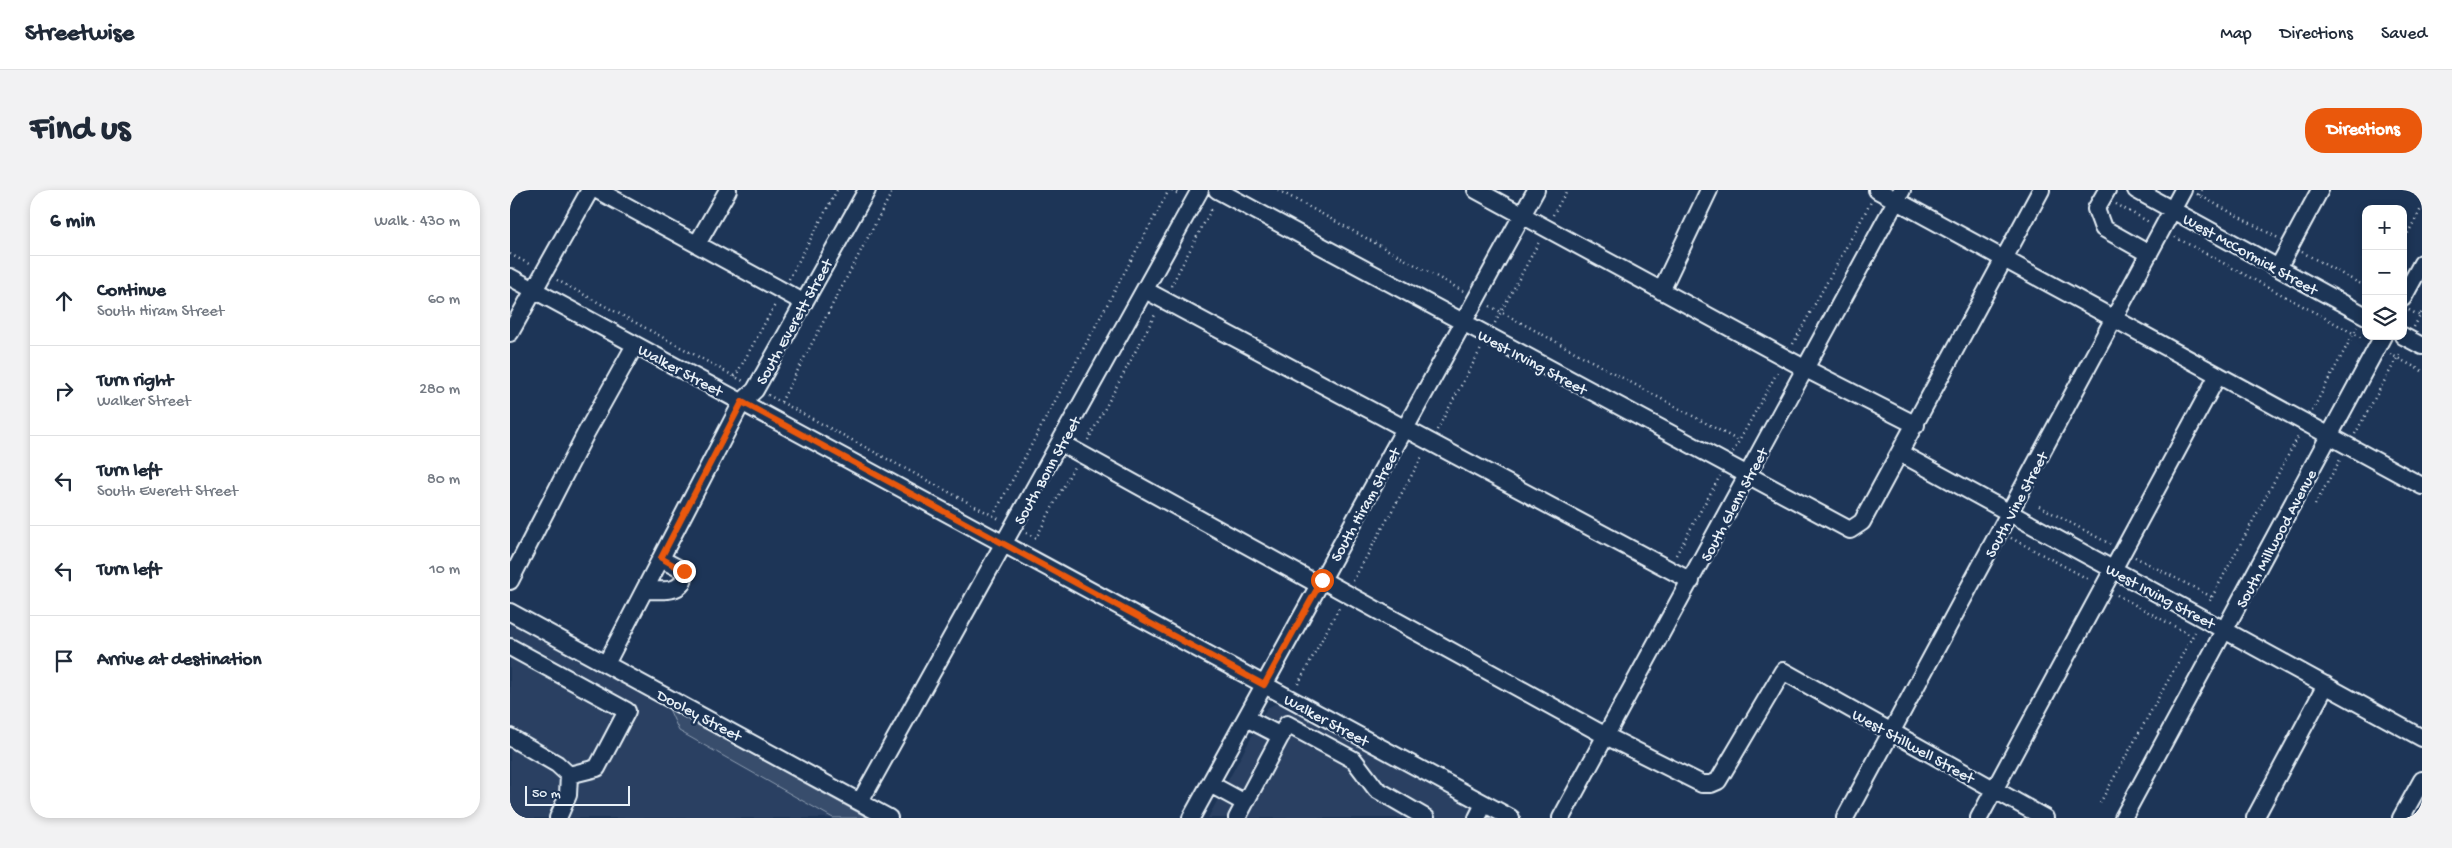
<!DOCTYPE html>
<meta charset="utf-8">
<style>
:root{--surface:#fff;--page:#f2f2f3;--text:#1f2937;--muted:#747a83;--line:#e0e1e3;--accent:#ea580c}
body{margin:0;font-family:"Gochi Hand",sans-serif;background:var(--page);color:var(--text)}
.controls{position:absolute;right:15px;top:15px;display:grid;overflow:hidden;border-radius:10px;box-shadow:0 2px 8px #0003}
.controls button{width:45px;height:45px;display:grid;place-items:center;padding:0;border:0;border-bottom:1px solid var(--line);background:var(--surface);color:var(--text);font:25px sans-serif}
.scale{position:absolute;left:15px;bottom:12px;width:105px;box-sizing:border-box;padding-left:5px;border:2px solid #e8f1f8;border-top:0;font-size:14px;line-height:18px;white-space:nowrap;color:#e8f1f8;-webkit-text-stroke:4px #1d3557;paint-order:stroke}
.stop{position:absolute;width:15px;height:15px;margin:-11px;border:4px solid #ea580c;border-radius:50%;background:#fff}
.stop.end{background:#ea580c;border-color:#fff;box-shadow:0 1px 5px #0008}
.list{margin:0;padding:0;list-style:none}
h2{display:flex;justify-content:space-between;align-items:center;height:65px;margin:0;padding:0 20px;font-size:21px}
h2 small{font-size:16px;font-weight:400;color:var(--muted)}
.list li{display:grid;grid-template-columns:32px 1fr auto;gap:15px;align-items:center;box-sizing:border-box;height:90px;padding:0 20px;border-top:1px solid var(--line)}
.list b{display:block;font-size:19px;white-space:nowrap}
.list p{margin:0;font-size:16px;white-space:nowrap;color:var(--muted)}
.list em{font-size:16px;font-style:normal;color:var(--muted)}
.icon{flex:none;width:28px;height:28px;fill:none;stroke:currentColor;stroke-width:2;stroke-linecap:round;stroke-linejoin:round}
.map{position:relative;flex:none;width:1912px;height:628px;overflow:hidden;border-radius:20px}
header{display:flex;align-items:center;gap:30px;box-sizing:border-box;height:70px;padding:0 25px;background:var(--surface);border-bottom:1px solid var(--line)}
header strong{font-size:24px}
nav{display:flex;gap:28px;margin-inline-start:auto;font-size:18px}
.intro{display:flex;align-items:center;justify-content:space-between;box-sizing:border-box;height:120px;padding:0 30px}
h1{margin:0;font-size:35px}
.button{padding:12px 22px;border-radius:20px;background:var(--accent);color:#fff;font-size:18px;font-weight:700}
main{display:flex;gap:30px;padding:0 30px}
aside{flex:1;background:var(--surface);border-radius:20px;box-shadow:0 2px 8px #0003}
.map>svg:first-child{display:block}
.built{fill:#2a4162}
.green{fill:#374d6c;stroke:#909fb2}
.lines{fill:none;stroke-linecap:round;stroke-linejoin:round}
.minor-casing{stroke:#e8f1f8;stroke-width:20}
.path{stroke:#e8f1f8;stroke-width:2.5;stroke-dasharray:1 4;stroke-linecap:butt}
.minor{stroke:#1d3557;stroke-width:16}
.route{stroke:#ea580c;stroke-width:6}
.labels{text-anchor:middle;stroke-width:5;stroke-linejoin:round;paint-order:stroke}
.street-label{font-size:16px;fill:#e8f1f8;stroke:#1d3557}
</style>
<header>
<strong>Streetwise</strong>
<nav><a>Map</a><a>Directions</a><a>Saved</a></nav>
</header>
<div class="intro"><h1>Find us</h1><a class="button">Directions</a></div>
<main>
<aside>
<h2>6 min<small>Walk · 430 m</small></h2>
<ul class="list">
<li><svg class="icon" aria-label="ahead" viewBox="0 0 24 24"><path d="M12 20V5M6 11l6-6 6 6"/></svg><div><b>Continue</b><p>South Hiram Street</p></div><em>60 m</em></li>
<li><svg class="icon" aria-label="right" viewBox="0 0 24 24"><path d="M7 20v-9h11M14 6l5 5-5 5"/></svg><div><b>Turn right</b><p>Walker Street</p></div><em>280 m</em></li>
<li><svg class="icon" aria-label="left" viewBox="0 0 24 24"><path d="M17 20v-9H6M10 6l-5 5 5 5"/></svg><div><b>Turn left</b><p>South Everett Street</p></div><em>80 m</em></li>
<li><svg class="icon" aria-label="left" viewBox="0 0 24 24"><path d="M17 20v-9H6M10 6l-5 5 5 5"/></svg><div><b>Turn left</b></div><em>10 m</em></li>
<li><svg class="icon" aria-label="arrive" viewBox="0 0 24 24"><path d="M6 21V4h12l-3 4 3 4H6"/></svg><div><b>Arrive at destination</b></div></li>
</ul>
</aside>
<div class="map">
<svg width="1912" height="628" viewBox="0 0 1912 628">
<rect width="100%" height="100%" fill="#1d3557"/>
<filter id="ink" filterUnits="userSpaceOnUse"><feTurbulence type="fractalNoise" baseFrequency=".02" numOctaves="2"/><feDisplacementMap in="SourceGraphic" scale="10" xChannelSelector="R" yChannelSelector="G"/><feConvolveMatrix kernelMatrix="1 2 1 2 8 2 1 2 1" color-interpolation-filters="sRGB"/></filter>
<g filter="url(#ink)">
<!-- built -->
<path class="built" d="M0,433l159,86 10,22 154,87h-323z
M765,514l12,3 202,111h-281l59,-110z"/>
<!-- green -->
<path class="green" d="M159,519l199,109h-35l-154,-87z"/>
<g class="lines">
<!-- minor casing -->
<g class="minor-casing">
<path id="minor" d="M87,0l206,112
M707,0l633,340 12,-8 179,-332
M966,0l330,179 110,56
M1367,0l545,296
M1597,0l-11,19 7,19 46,26
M1626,0l230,126
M187,54l31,-54
M1768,78l42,-78
M0,87l1001,541
M635,100l546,291
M1151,101l48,-101
M1893,108l19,-35
M0,143l80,-143
M1893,146l19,10
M551,253l258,142
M1390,263l522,285
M812,390l284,156 96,48h9l7,-3 65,-110 262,147
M0,391l76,-148 49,-88
M135,400c16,0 41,5 39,-19l-23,-12
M0,422l379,206
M0,457l117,64 -30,57 -28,7
M96,474l136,-262 13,-12 112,-200
M736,528l35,18
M0,547l47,27 12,11 -1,20 -10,23
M700,594l35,19
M350,612l340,-612
M681,628l345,-628
M727,628l50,-94 67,36 22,29 50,29
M967,628l7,-14
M1051,628l341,-628
M1335,628l338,-628
M1469,628l239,-443
M1613,628l260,-482
M1745,628l71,-133
M1891,628l21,-38"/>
</g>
<!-- path -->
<path class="path" d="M662,0l8,5
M768,0l185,101
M1687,4l81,44
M1689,5l3,-5
M1606,14l33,18
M1043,25l14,-25
M1665,47l189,102
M1893,52l19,-35
M1792,62l64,35
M0,64l21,11
M279,89l48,-89
M47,90l186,101
M661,96l40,-76 -4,-1
M980,116l249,135
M1899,120l13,7
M985,133l44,-81
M1904,137l8,-15
M1283,154l78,-142
M1880,164l32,17
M225,187l41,-74
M258,205l233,125
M271,212l112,-212
M1802,221l45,-84
M927,240l45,-83
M1845,244l46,-83
M578,250l68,-127
M1223,262l45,-81
M1805,315l26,-47
M1529,316l71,38
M483,326l176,-326
M516,343l10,5 38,-71
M1501,348l79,42
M1166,365l44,-79
M1625,367l77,40 -4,7
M843,391l70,-126
M1607,405l75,41
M1702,407l87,-162
M788,494l42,-78
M1590,613l95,-171"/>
<!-- minor -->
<use href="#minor" class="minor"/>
</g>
</g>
<g class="lines" filter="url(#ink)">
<!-- route -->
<path class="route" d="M174,381l-23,-13 81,-156 522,283 58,-105"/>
</g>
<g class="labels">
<!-- street labels -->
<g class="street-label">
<text transform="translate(1741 63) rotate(29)" y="6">West McCormick Street</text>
<text transform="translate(283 131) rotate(-61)" y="6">South Everett Street</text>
<text transform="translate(1023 171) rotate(28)" y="6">West Irving Street</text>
<text transform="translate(171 179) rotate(28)" y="6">Walker Street</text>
<text transform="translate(536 280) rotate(-61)" y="6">South Bonn Street</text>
<text transform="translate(854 314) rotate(-61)" y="6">South Hiram Street</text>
<text transform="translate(1223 314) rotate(-62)" y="6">South Glenn Street</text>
<text transform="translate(1505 314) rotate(-62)" y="6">South Vine Street</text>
<text transform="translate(1765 348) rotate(-62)" y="6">South Millwood Avenue</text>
<text transform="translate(1651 405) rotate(28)" y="6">West Irving Street</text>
<text transform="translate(190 524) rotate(28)" y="6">Dooley Street</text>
<text transform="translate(817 529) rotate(28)" y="6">Walker Street</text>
<text transform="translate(1404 555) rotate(29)" y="6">West Stillwell Street</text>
</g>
</g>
</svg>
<div class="controls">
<button>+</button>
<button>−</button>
<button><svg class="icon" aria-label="layers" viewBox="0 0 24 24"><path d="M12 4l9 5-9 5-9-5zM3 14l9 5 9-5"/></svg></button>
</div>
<div class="scale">50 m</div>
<div class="stop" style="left:812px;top:390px"></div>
<div class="stop end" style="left:174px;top:381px"></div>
</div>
</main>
